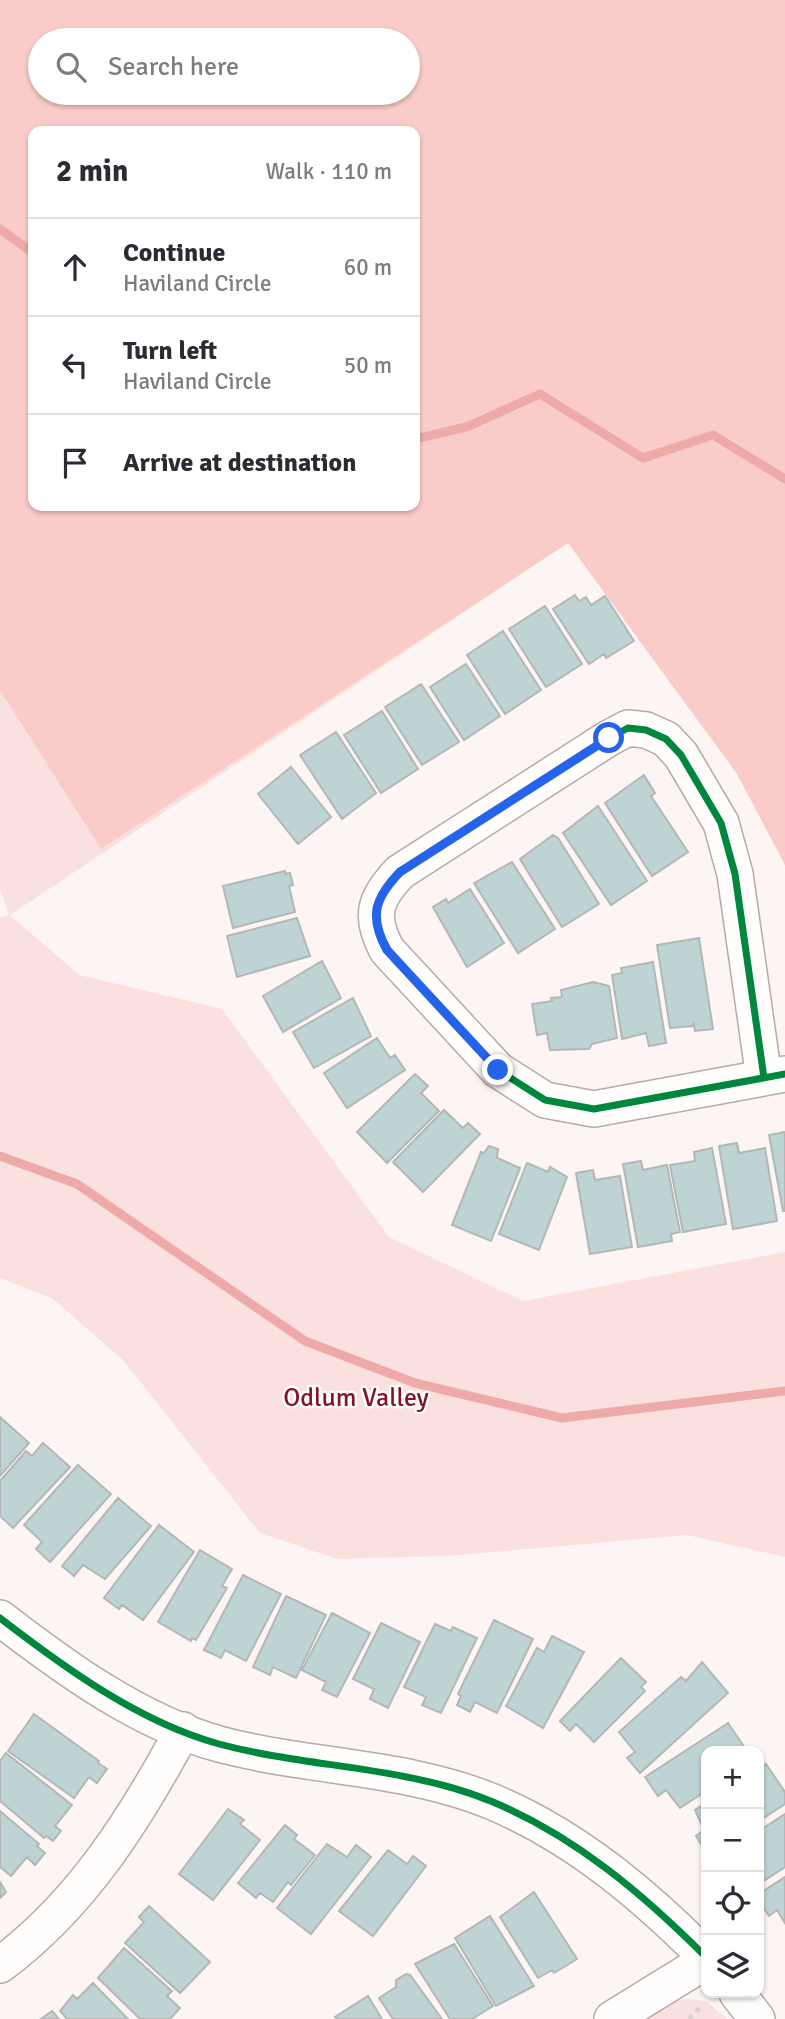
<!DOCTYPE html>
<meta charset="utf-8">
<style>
:root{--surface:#fff;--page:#f7f7f7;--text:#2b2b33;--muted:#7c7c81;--line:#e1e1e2}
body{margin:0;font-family:Signika,sans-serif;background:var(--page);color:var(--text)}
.controls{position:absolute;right:21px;bottom:21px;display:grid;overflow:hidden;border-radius:14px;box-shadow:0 2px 5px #0004}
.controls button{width:63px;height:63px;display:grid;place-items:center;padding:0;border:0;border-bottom:2px solid var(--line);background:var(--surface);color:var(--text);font:35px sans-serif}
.stop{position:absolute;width:21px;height:21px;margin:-16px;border:5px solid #2563eb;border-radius:50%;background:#fff}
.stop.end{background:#2563eb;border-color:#fff;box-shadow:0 2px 7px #0008}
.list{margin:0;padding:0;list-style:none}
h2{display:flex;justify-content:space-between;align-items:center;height:91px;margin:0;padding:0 28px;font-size:30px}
h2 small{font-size:23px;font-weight:400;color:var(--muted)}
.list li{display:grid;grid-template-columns:46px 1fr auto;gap:21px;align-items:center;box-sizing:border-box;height:98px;padding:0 28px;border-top:2px solid var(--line)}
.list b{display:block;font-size:26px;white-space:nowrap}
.list p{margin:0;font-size:23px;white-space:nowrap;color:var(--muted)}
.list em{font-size:23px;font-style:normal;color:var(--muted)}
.icon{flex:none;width:38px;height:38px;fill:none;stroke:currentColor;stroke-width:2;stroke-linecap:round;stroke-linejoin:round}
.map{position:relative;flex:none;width:785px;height:2019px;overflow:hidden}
.search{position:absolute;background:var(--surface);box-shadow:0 2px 5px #0004;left:28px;top:28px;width:392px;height:77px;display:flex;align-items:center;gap:18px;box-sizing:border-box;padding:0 24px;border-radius:38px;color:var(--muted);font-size:26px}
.panel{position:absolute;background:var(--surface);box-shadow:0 2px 5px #0004;left:28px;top:126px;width:392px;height:385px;border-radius:14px}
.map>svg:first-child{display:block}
.green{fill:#fae0de;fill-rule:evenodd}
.forest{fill:#f9ccca;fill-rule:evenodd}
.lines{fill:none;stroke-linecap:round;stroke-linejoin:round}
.stream{stroke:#edaaa8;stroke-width:9}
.building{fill:#bed3d4;stroke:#b4b7b7;stroke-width:2}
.minor-casing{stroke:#b3abaa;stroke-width:38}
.path{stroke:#d6d3d3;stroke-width:4.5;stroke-dasharray:5 5;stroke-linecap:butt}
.minor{stroke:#fffefd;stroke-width:35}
.cycleway-casing{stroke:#fff;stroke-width:11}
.cycleway{stroke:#00873e;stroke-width:7}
.route{stroke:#2563eb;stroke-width:9}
.labels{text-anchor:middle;stroke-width:5;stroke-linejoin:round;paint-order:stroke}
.park-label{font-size:26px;fill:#821521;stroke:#fff}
</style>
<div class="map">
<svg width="785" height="2019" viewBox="0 0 785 2019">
<rect width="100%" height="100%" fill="#fcf5f4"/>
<!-- green -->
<path class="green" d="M0,0h785v866l-58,-175 -159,-148 -558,372 69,60 143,34 167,228 134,64 262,-49v305l-98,-22 -240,21 -110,3 -77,-26 -137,-173 -70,-61 -53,-21v-360l9,-3 -9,-26zM40,40h368v53h-368zM33,131h382v375h-382z
M687,1999l19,2 21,18h-81l30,-18z"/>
<!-- forest -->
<path class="forest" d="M0,0h785v865l-48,-91 -169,-231 -467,306 -101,-159zM40,40h368v53h-368zM33,131h382v375h-382z"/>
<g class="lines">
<!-- stream -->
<path class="stream" d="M0,229l33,24
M415,439l54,-13 71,-32 103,64 70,-23 72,44
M0,1156l77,28 228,157 110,42 147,35 223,-27"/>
</g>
<!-- building -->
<path class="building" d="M575,595l4,6 7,-4 5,8 14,-9 29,45 -28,17 -2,-4 -15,10 -36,-55z
M545,606l37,58 -36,23 -37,-58z
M503,631l38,59 -36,24 -38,-59z
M466,664l34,52 -36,24 -34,-53z
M421,684l38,58 -37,23 -37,-58z
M382,711l36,58 -37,24 -37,-58z
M336,732l40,61 -34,26 -42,-64z
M291,767l40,50 -33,27 -40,-50z
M644,775l11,18 -4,3 37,56 -36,24 -47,-73z
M598,806l49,75 -36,24 -48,-72z
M553,835l5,3 41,66 -37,23 -42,-68z
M512,862l43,67 -37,24 -44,-70z
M285,871l1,3 4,-1 3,12 -4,1 6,26 -62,16 -10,-42z
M470,889l34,54 -37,24 -34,-60 13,-8 2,4z
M297,918l13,38 -73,21 -10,-41z
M699,938l14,91 -18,2 -1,-9 -1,4 -23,2 -13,-83z
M322,961l19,37 -58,34 -20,-36z
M653,962l13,81 -17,3 -3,-13 -24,6 -10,-64 10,-2 -1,-5z
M593,982l16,4 8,52 -25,6 -3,5 -39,1 -3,-17 -10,2 -5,-31 20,-3 -1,-3 11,-1 -1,-7z
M353,998l18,38 -57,32 -21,-36z
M377,1038l13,20 5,-3 10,15 -58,38 -23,-35z
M415,1074l13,12 -7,7 18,18 -52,52 -30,-31z
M444,1110l19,18 5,-5 12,11 -57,58 -30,-30z
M785,1132v79h-2l-14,-76z
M737,1143l2,10 26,-5 12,73 -44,8 -14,-83z
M489,1146l9,3 -1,9 23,10 -29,73 -39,-16 29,-73 3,1z
M712,1148l14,76 -43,8 -13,-67 25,-4 -1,-9z
M641,1161l2,9 24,-5 13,67 -9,2 1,7 -34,6 -15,-83z
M527,1163l21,9 2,-5 17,10 -28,73 -40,-16z
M593,1170l2,10 25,-4 12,71 -42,7 -14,-81z
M0,1417l29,26 -29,33z
M43,1443l27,24 -57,61 -13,-12v-35l26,-30 6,5z
M78,1465l33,29 -61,68 -14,-13 6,-7 -18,-17z
M118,1498l33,28 -46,53 -22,-14 -9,11 -12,-10z
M159,1525l35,27 -51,68 -21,-15 -3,4 -15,-11z
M200,1550l32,19 -10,17 5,2 -31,52 -4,-2 -1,3 -33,-19z
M243,1575l38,19 -35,67 -21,-11 -4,8 -17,-8z
M286,1596l40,19 -30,63 -23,-11 -3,8 -17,-8z
M332,1613l38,20 -33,64 -15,-7 4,-8 -24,-12z
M494,1620l39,19 -36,74 -22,-11 -5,10 -13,-7 4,-9 -3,-2z
M381,1623l39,19 -32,66 -18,-9 4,-10 -21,-10z
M435,1624l16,7 2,-4 24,11 -36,75 -19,-8 4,-8 -22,-10z
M552,1636l32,16 -41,76 -37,-22 31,-58 7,4z
M621,1658l25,24 -5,5 4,4 -51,51 -18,-18 -6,7 -10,-10z
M702,1662l26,31 -88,80 -13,-15 8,-6 -16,-20 62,-55 5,4z
M34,1714l65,47 -1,2 9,6 -10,14 -8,-6 -15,21 -66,-47z
M728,1723l19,28h-41v40l-26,17 -14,-18 -8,6 -13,-19z
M6,1753l66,52 -17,21 6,5 -8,10 -7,-5 -2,2 -44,-37v-40z
M766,1764l19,28v12l-26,17v-52z
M706,1803v49l-10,-16 8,-6 -9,-20z
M228,1809l16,11 -4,4 20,16 -47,60 -34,-26z
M0,1811l39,33 -2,2 8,7 -10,12 -8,-8 -16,19 -11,-9z
M785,1814v53l-26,17v-53z
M285,1825l12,10 -3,4 21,16 -24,30 -3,-3 -15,20 -13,-9 -4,5 -18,-15z
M327,1844l20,13 9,-12 15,12 -60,77 -34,-26z
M388,1850l19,14 6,-8 13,10 -53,70 -34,-25z
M785,1877v46l-8,-13 -8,6 -10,-16v-6z
M0,1882l6,10 -6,6z
M534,1892l43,67 -23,14 -2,-3 -14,8 -38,-61z
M149,1906l61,56 -30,31 -55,-50 19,-21 -5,-5z
M490,1916l44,70 -38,20 -41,-68z
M454,1944l39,62 -21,13h-22l-35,-55z
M124,1948l48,43 -5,5 13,12 -10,11h-30l-42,-41z
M406,1974l4,1 32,44h-49l-14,-21 17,-11v-7z
M93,1983l35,36h-61l-7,-8 13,-16 4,4z
M368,1996l14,23h-45l-2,-2z
M52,2011l7,8h-18z"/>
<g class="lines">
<!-- minor casing -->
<g class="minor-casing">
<path id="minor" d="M764,1078l-29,-204 -14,-51 -40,-68 -15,-16 -20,-9 -18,-2 -19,10 -209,134c-26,27 -31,45 -13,78l111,120 47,30 49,9 191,-35
M0,1618c65,50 139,104 219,126 90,24 188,22 274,58 83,35 150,92 213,155
M0,1965c82,-61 135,-146 183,-235
M737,1993l20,26
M612,2019l94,-58"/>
</g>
<!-- path -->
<path class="path" d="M689,2019l13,-14"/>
<!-- minor -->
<use href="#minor" class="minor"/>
<!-- cycleway casing -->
<g class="cycleway-casing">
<path id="cycleway" d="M764,1078l-29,-204 -14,-51 -40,-68 -15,-16 -20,-9 -18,-2 -19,10 -209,134c-26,27 -31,45 -13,78l111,120 47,30 49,9 191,-35
M0,1618c65,50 139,104 219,126 90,24 188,22 274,58 83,35 150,92 213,155"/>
</g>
<!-- cycleway -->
<use href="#cycleway" class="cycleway"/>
</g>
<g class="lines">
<!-- route -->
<path class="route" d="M498,1070l-111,-120c-18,-33 -13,-51 13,-78l209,-134"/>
</g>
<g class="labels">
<!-- park labels -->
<g class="park-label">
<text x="356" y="1406">Odlum Valley</text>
</g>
</g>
</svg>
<div class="controls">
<button>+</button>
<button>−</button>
<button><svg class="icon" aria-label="locate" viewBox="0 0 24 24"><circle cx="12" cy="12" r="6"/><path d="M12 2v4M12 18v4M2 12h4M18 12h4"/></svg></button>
<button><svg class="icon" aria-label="layers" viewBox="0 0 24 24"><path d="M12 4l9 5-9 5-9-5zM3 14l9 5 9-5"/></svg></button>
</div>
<div class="stop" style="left:609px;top:738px"></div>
<div class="stop end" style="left:498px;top:1070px"></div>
<div class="search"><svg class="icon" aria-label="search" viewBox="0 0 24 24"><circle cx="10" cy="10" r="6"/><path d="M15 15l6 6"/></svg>Search here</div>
<section class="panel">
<h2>2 min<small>Walk · 110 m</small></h2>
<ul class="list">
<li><svg class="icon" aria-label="ahead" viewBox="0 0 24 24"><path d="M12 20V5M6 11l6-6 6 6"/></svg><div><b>Continue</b><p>Haviland Circle</p></div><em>60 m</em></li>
<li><svg class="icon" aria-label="left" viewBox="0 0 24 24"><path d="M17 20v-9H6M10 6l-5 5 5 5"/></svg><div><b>Turn left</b><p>Haviland Circle</p></div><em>50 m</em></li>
<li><svg class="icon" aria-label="arrive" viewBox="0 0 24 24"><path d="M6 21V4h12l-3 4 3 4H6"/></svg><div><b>Arrive at destination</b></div></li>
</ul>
</section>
</div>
